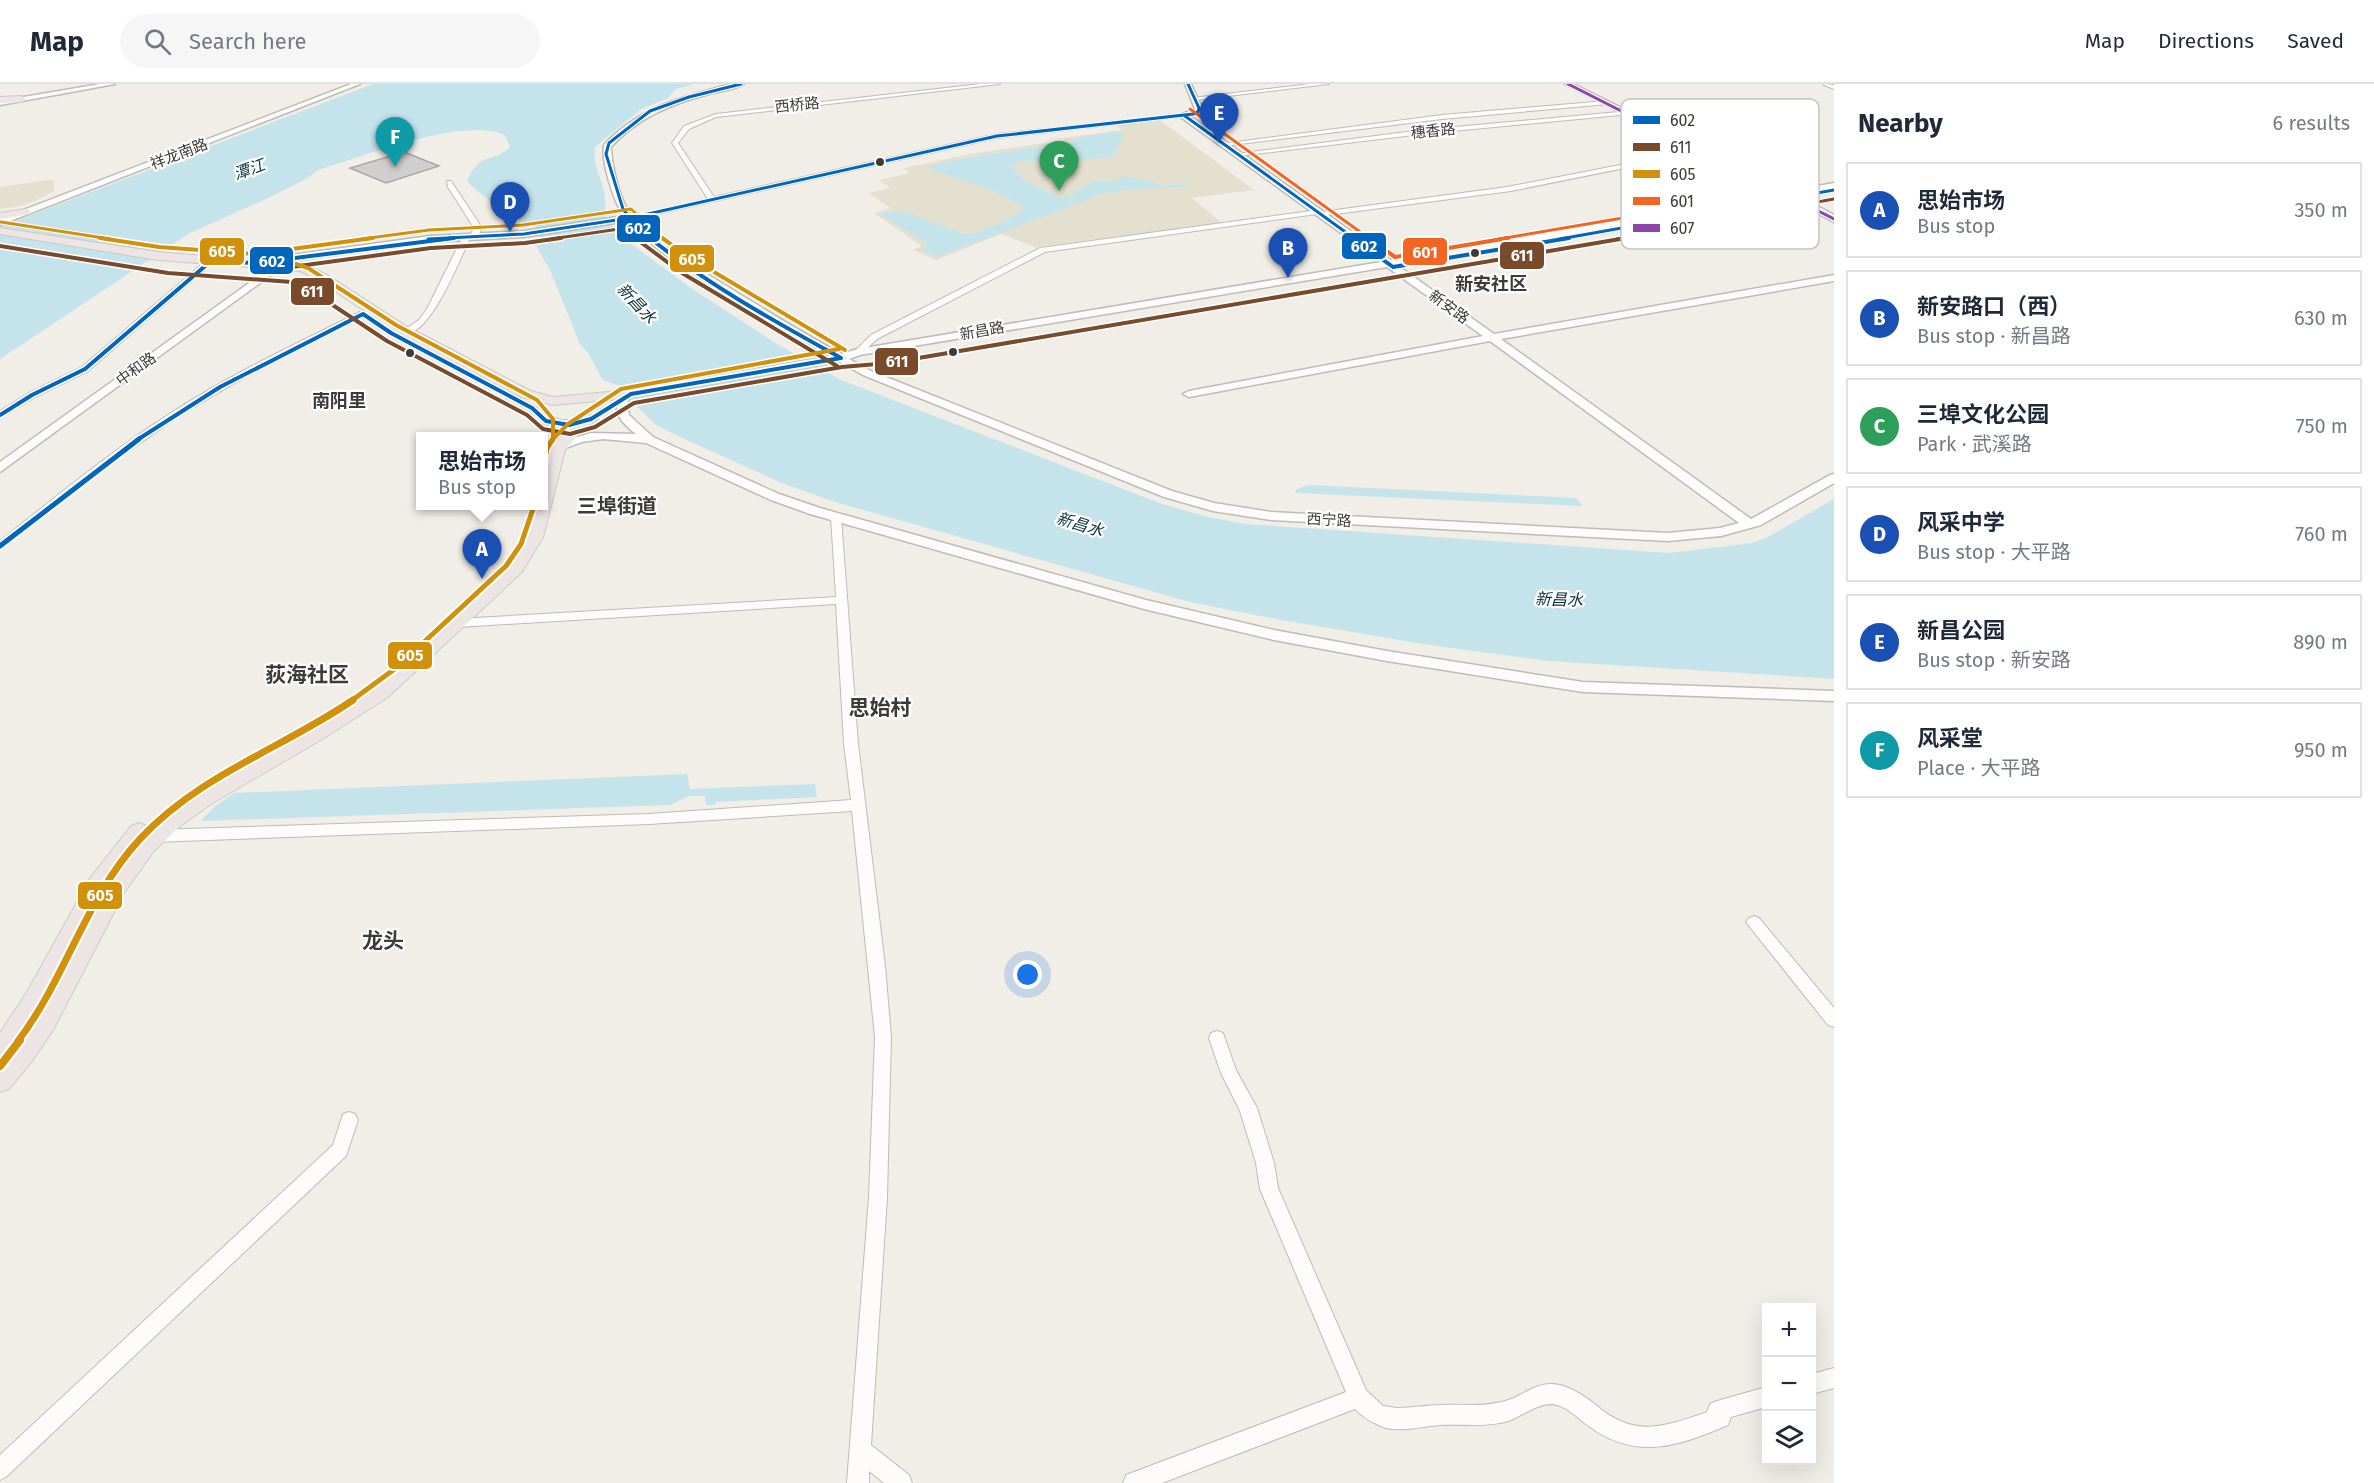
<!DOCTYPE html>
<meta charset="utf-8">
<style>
:root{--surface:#fff;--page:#f6f6f7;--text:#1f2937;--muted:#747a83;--line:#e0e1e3;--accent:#111827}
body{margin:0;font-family:"Fira Sans","Noto Sans SC",sans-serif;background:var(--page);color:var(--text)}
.controls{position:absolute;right:18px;bottom:18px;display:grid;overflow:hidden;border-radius:0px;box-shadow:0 6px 24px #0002}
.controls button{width:54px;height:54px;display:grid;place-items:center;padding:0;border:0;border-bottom:2px solid var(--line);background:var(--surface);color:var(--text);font:30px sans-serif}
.you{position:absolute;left:1028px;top:891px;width:21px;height:21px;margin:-15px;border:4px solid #fff;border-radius:50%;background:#1a73e8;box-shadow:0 0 0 9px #1a73e833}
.badge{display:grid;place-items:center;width:39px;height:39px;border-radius:50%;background:var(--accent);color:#fff;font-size:20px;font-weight:700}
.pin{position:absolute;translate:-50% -50px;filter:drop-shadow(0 2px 3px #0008)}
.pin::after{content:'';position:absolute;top:32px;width:21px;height:18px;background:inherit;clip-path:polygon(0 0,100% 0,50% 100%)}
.popup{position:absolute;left:416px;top:348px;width:132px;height:78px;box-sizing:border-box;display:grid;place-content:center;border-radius:0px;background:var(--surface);filter:drop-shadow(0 2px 4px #0005);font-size:20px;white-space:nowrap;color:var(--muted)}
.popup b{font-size:22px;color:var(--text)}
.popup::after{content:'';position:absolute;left:50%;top:100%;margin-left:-12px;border:12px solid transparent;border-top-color:var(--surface)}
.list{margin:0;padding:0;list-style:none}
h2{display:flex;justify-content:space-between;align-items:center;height:78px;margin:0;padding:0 24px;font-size:26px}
h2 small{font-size:20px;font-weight:400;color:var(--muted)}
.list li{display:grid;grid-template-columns:39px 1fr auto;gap:18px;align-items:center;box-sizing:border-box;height:96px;margin:0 12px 12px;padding:0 12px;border:2px solid var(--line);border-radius:0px}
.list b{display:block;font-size:22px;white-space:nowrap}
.list p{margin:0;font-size:20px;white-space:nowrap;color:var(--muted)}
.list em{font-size:20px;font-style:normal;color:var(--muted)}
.icon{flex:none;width:33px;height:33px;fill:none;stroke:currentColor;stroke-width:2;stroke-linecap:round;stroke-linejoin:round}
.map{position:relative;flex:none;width:1834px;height:1399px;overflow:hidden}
header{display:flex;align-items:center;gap:36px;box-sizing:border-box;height:84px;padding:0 30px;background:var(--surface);border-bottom:2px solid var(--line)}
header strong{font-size:28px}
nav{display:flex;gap:33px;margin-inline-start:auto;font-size:21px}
.search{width:420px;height:54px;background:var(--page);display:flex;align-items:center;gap:15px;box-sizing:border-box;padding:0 21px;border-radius:33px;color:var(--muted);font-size:22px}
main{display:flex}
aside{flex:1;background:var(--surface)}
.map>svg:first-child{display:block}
.green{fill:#e4e0cf}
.water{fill:#c5e3ea}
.building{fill:#d1cfcd;stroke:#aaa8a7;stroke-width:1.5}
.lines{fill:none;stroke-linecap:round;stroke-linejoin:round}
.minor-casing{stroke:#bdbcb6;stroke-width:2}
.tertiary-casing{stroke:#bdbcb6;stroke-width:3}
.primary-casing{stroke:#cbcac6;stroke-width:2}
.minor{fill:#fdfcfb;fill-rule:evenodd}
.tertiary{fill:#fdfcfb;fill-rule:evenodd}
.primary{fill:#ece5e3;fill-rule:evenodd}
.bus-1-far2-casing{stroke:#fff;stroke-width:5}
.bus-1-far1-casing{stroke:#fff;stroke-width:7}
.bus-1-casing{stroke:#fff;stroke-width:9}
.bus-2-far1-casing{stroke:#fff;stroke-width:5}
.bus-2-casing{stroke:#fff;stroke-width:7}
.bus-3-far4-casing{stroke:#fff;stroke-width:5}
.bus-3-far3-casing{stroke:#fff;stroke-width:7}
.bus-3-far2-casing{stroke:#fff;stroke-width:9}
.bus-3-far1-casing{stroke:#fff;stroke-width:11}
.bus-3-casing{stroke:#fff;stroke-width:13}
.bus-4-far1-casing{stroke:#fff;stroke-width:5}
.bus-4-casing{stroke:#fff;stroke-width:7}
.bus-5-casing{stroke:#fff;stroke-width:5}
.bus-1-far2{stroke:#0065bd;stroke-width:3}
.bus-1-far1{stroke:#0065bd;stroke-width:4}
.bus-1{stroke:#0065bd;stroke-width:5}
.bus-2-far1{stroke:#7a4b2a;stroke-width:3}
.bus-2{stroke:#7a4b2a;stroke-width:4}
.bus-3-far4{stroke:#d2910b;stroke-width:3}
.bus-3-far3{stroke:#d2910b;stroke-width:4}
.bus-3-far2{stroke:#d2910b;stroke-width:5}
.bus-3-far1{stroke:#d2910b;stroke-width:7}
.bus-3{stroke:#d2910b;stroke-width:8}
.bus-4-far1{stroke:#f26522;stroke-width:3}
.bus-4{stroke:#f26522;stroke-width:4}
.bus-5{stroke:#8e44ad;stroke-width:3}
.bus-dot{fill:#3d3b36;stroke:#fff;stroke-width:2}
.labels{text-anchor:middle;stroke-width:4.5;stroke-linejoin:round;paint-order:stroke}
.far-street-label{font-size:15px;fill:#3d3b36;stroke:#fff}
.far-water-label{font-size:16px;font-style:italic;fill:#0c333e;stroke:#fff}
.far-quarter-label{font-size:18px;font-weight:bold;fill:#3d3b36;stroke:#fff}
.far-district-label{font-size:20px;font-weight:bold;fill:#3d3b36;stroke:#fff}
.quarter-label{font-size:21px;font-weight:bold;fill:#3d3b36;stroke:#fff}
.key{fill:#fff;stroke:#c5c4c3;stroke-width:1.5}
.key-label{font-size:16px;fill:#3d3b36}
.line-badge{stroke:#fff;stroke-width:2}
.badge-label{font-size:16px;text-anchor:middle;font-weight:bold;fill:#fff}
</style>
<header>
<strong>Map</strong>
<div class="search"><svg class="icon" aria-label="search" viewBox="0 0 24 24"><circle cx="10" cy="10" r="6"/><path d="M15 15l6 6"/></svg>Search here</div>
<nav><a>Map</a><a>Directions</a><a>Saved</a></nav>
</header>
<main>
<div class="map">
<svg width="1834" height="1399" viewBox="0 0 1834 1399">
<rect width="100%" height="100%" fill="#f0eee7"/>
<!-- green -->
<path class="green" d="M1160,36l94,70 -62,8 30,25 -187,24 -34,-13 -65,26 -23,-10 9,-4 -48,-33 17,-5 -23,-15 22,-5 -11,-8 31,-7 -6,-5 66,-14 95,-14 -2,-2 59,-8 -6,-5z
M48,96h6v10c-16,12 -34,17 -54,19v-22z"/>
<!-- water -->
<path class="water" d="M373,0h321l-18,5 -8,9 -27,11 -46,38c-4,24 16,42 9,68l15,20 72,53 86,56 64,36 321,124 46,13 37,7 425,29 82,-10 16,-6 66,-38v180l-286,-18 -119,-16 -153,-26 -86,-17 -355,-100 -53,-19 -102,-46 -24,-12 -22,-21 -11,-17 -20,-7 -15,-27 -8,-9 -30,-74 -14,-24 -1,-3 5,-6 -5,-11c-16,-2 -57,-32 -68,-45 14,-31 26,-17 43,-34l-5,-12c-41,-19 -143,22 -187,35l-12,9 -42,21 -76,34 -188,125v-132z
M1700,24l113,46v1l-14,-1 -109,-45z
M1113,48h9l2,3 -9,19 -5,3 -43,5 -44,-1 -13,4 14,15 37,18c20,-2 24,-23 51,-16l13,-6 41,10 13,-2 9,3 -56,2 -33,6 -161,62 -18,-8 8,-5 -48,-30c30,-10 60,17 88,20 12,1 44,-18 56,-23l-2,-2 2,-3 -30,-15 -62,-21 -3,-4 48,-10 93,-14 6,-4z
M1308,401l268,13 6,8 -286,-13 -1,-3z
M687,690l3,15 125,-5 2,13 -102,5v3h-9l-1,-9h-16l-19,9 -469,16 12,-13 21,-15z"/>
<!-- building -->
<path class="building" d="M404,68l35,14 -53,17 -36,-15z"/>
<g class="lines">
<!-- minor casing -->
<g class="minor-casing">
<path id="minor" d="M981,0h19l-284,33 -27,12 -11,14 36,54 283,-63 188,-20 3,2 -191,22 -367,82 -4,-2 82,-19 -36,-56 12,-17 32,-12z
M1310,0h19l-134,16 -3,-2z
M1823,0l11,1v4l-10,-4z
M1606,17l2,3 -166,15 -218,27 -3,-2 221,-29z
M1629,27l2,3 -209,20 -184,22 -3,-2 187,-24z
M1702,65l2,3 -193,39 -191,25 -3,-2 -272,38 -168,87 -16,15 -7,-2 17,-17 169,-87 278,-38 3,2 186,-25z
M447,97h4l31,47 -5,10 -6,-2c-11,22 -40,100 -67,98v-4l15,-10 8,-11 36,-73 4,-2 3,2 4,-8 -26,-41z
M208,175l7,2 -127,110 -53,26 -35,21v-7l29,-18 53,-26z
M360,228l7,2 -120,62 -70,41 -66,47 -111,85v-8c56,-44 111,-90 171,-128 60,-39 125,-69 189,-101z
M836,430l5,3 17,227 27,222 6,71 -4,160 -16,248 38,30 3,8h-28l-15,-12v12h-22l22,-286 6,-160 -23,-226 -203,13 -495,18 -5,-2 -2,-4 2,-4 5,-2 495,-16 202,-14 -7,-56 -8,-140 -378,23 -6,-4 6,-4 378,-22 -5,-80z
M1754,832l5,2 75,90v19l-6,-2 -79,-99 -3,-4 3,-4z
M1217,947l6,2 13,37 21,38 17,55 4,25 88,202 17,16 14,2c15,0 30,-3 45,-3 20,-1 40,2 59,-3 18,-3 33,-19 51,-18 17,1 33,12 45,22 38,32 67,21 110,6l3,-8 7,-3 49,-14v20l-35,10 -3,8c-49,21 -91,36 -138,2 -12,-8 -23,-22 -39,-23 -15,0 -31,14 -46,18 -21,5 -43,2 -64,3 -18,1 -37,7 -55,3 -12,-4 -22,-10 -31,-19l-193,74h-39l3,-8 8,-3 212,-80 -86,-203 -4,-26 -16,-52 -19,-38 -12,-35 2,-5z
M349,1028l6,2 3,6 -12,36 -339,320 -7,4v-25l333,-310 10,-31z
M1834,1284v20l-22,6v-20z"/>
</g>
<!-- tertiary casing -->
<g class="tertiary-casing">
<path id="tertiary" d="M100,0h15l-115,21v-4z
M351,0h9l-360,141v-6z
M732,0h12c-9,6 -24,7 -35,10 -38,10 -72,24 -98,53 1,19 7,45 16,62 16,28 58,51 85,68 43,27 86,53 129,77l17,-5 523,-87 -199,-144v-4l13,-5 -10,-25h6l12,26 -13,6 201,144 389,-67 -215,-109h8l216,107 45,-8v6l-37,6 37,20v7l-47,-25 -390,68 97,69 340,-59v6l-333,58 250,180 79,-44 4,-1v9l-73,42 -40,11 -53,5 -397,-21 -58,-9 -49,-14 -301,-122 -94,-53 -101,-65 -33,-27 -7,-9 -104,16 -94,5 -175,24 -5,-3 5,-3 175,-24 94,-5 100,-15c-10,-13 -23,-55 -20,-71 35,-38 80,-49 128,-61zM1387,183l96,69 -294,55 -6,3 6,3 301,-56 249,182 -19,5 -52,5 -397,-21 -57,-9 -42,-12 -301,-120 -22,-12 11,-4z
M270,184l8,2 -278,202v-10z
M624,310l6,3 -3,7 2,11 24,22 126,57 41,14 326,92 128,30 113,21 196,31 251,9v10l-251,-9 -196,-31 -113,-21 -130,-31 -334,-95 -39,-14 -125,-57 -43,-4 -21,3 -25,9 -4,-1v-6l38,-11 45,1c-13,-10 -23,-20 -18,-37z"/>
</g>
<!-- primary casing -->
<g class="primary-casing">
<path id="primary" d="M0,13l21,-1 5,3 -5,3 -21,1z
M26,125l4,1v4l-30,5v-6z
M0,144l158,24 149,13 22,11 77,50 125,65 22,6 78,-7 210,-36 7,4 -7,4 -210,36 -78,7 -32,-8 -125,-65 -75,-50 -21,-11 -142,-11 -158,-26z
M513,311l47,25h15l16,-5 7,4 -20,16 -13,15 -22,87 -21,35 -134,125 -64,41 -113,66 -32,23 -26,25 -29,41 -71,137 -21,31 -23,28 -9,3v-59l27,-41 64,-115 40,-51 8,-3 8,3 1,3 15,-14 32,-23 115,-64 64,-41 135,-122 18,-28 8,-31h9c0,-34 -3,-52 23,-76l-23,-6 -36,-22 -2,-3 2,-3z"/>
</g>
<!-- minor -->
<use href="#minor" class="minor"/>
<!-- tertiary -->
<use href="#tertiary" class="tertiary"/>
<!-- primary -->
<use href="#primary" class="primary"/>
<!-- bus-1-far2 casing -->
<g class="bus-1-far2-casing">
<path id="bus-1-far2" d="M1185,32l170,123
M428,155l96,-5 106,-16 367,-82 196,-22 5,-2 1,-4 -11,-24
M652,155l-14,-11 -15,-19 -17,-55 3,-11 41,-32 39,-14 52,-13
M1560,155l274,-49"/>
</g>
<!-- bus-1-far1 casing -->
<g class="bus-1-far1-casing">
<path id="bus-1-far1" d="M650,154c58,47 126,84 191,120
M1353,154l40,29 176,-29
M0,331l32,-20 53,-26 126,-108 44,2 199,-25
M137,356l83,-53 143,-73 28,19 141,75 14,13 23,4 22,-6 40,-25 210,-36"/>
</g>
<!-- bus-1 casing -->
<g class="bus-1-casing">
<path id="bus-1" d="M0,462l139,-107"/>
</g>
<!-- bus-2-far1 casing -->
<g class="bus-2-far1-casing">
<path id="bus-2-far1" d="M551,155l75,-11 11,11
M1617,155l217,-40"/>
</g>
<!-- bus-2 casing -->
<g class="bus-2-casing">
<path id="bus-2" d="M635,154l47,35 155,93
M0,162l168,27 124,9 18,8 77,51 140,74 16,14 27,5 25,-7 39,-24 208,-36 47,-4 737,-125
M262,187l169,-23 94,-5 36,-5"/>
</g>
<!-- bus-3-far4 casing -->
<g class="bus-3-far4-casing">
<path id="bus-3-far4" d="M1,138l109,17
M362,155l67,-9 94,-5 108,-16 33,30"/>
</g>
<!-- bus-3-far3 casing -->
<g class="bus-3-far3-casing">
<path id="bus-3-far3" d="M100,154l59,9 96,7 118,-16
M662,154l27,19 156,93
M256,176l40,4 12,4 88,57 141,75 16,19v21
M552,356l16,-16 53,-35 218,-40"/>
</g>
<!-- bus-3-far2 casing -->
<g class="bus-3-far2-casing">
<path id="bus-3-far2" d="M544,379l3,-15 6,-9
M351,617l45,-33 110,-102 15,-22 13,-38"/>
</g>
<!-- bus-3-far1 casing -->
<g class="bus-3-far1-casing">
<path id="bus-3-far1" d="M18,957c48,-63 68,-144 122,-202 59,-64 143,-91 213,-139"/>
</g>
<!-- bus-3 casing -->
<g class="bus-3-casing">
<path id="bus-3" d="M0,982l20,-26"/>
</g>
<!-- bus-4-far1 casing -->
<g class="bus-4-far1-casing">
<path id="bus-4-far1" d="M1190,25l180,130
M1499,155l294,-50"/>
</g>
<!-- bus-4 casing -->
<g class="bus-4-casing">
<path id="bus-4" d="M1368,154l27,19 113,-19"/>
</g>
<!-- bus-5 casing -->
<g class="bus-5-casing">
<path id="bus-5" d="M1568,0l266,135"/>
</g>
<!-- bus-1-far2 -->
<use href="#bus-1-far2" class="bus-1-far2"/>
<!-- bus-1-far1 -->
<use href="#bus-1-far1" class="bus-1-far1"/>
<!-- bus-1 -->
<use href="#bus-1" class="bus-1"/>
<!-- bus-2-far1 -->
<use href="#bus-2-far1" class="bus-2-far1"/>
<!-- bus-2 -->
<use href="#bus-2" class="bus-2"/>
<!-- bus-3-far4 -->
<use href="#bus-3-far4" class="bus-3-far4"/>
<!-- bus-3-far3 -->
<use href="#bus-3-far3" class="bus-3-far3"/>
<!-- bus-3-far2 -->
<use href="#bus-3-far2" class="bus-3-far2"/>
<!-- bus-3-far1 -->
<use href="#bus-3-far1" class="bus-3-far1"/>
<!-- bus-3 -->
<use href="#bus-3" class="bus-3"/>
<!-- bus-4-far1 -->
<use href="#bus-4-far1" class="bus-4-far1"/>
<!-- bus-4 -->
<use href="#bus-4" class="bus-4"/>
<!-- bus-5 -->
<use href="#bus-5" class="bus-5"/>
</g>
<!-- markers -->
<g class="bus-dot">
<circle cx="880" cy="78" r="5"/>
<circle cx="1475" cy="169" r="5"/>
<circle cx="953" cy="268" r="5"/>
<circle cx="410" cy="269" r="5"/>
</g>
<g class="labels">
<!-- far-street labels -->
<g class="far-street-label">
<text transform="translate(797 21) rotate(-6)" y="5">西桥路</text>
<text transform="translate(1433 47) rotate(-6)" y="5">穗香路</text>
<text transform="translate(179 70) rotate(-21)" y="5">祥龙南路</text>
<text transform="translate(1449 223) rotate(36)" y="5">新安路</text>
<text transform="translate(982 247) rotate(-10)" y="5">新昌路</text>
<text transform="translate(136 285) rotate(-36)" y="5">中和路</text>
<text transform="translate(1329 436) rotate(3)" y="5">西宁路</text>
</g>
<!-- far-water labels -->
<g class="far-water-label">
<text transform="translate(249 85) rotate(-20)" y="6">潭江</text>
<text transform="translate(637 219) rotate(47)" y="6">新昌水</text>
<text transform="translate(1080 440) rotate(17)" y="6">新昌水</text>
<text transform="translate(1559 515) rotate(2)" y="6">新昌水</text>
</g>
<!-- far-quarter labels -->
<g class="far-quarter-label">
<text x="1491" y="206">新安社区</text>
<text x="339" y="323">南阳里</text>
</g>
<!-- far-district labels -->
<g class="far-district-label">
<text x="617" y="429">三埠街道</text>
</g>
<!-- quarter labels -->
<g class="quarter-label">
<text x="307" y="598">荻海社区</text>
<text x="880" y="631">思始村</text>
<text x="383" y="864">龙头</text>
</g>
</g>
<!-- legend -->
<rect x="1621" y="15" width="198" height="150" rx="9" class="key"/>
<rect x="1633" y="32" width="27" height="8" fill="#0065bd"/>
<rect x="1633" y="59" width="27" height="8" fill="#7a4b2a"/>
<rect x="1633" y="86" width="27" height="8" fill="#d2910b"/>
<rect x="1633" y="113" width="27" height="8" fill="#f26522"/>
<rect x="1633" y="140" width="27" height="8" fill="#8e44ad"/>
<g class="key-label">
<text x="1670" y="42">602</text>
<text x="1670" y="69">611</text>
<text x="1670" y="96">605</text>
<text x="1670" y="123">601</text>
<text x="1670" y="150">607</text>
</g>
<g class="line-badge">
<rect x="616" y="130" width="45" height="29" rx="6" fill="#0065bd"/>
<rect x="1341" y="148" width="46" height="28" rx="6" fill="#0065bd"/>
<rect x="199" y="153" width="46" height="29" rx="6" fill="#d2910b"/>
<rect x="1402" y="153" width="46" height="29" rx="6" fill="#f26522"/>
<rect x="1499" y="157" width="46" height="29" rx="6" fill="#7a4b2a"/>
<rect x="669" y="160" width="46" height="29" rx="6" fill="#d2910b"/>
<rect x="249" y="162" width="45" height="29" rx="6" fill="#0065bd"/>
<rect x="290" y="193" width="45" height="29" rx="6" fill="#7a4b2a"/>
<rect x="874" y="263" width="45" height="29" rx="6" fill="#7a4b2a"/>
<rect x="387" y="557" width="46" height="29" rx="6" fill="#d2910b"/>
<rect x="77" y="797" width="46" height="29" rx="6" fill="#d2910b"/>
</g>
<g class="badge-label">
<text x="638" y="150">602</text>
<text x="1364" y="168">602</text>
<text x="222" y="173">605</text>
<text x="1425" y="174">601</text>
<text x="1522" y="177">611</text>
<text x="692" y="181">605</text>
<text x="272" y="183">602</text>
<text x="312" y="213">611</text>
<text x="897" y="283">611</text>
<text x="410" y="577">605</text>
<text x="100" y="817">605</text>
</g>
</svg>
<div class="controls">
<button>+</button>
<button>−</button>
<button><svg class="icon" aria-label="layers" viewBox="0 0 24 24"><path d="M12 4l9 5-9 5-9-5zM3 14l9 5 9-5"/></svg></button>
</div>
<div class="you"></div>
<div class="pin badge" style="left:482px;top:495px;background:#1a4fb4">A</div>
<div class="popup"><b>思始市场</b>Bus stop</div>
<div class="pin badge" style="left:1288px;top:194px;background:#1a4fb4">B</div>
<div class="pin badge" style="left:1059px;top:107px;background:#2e9e5b">C</div>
<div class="pin badge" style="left:510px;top:148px;background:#1a4fb4">D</div>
<div class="pin badge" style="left:1219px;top:59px;background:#1a4fb4">E</div>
<div class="pin badge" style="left:395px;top:83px;background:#0f9aa8">F</div>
</div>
<aside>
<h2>Nearby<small>6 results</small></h2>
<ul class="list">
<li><span class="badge" style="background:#1a4fb4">A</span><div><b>思始市场</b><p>Bus stop</p></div><em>350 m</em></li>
<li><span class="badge" style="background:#1a4fb4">B</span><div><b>新安路口（西）</b><p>Bus stop · 新昌路</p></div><em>630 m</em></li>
<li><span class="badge" style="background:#2e9e5b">C</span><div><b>三埠文化公园</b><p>Park · 武溪路</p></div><em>750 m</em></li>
<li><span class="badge" style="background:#1a4fb4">D</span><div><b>风采中学</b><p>Bus stop · 大平路</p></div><em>760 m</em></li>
<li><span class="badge" style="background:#1a4fb4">E</span><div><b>新昌公园</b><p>Bus stop · 新安路</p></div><em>890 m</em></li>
<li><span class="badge" style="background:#0f9aa8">F</span><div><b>风采堂</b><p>Place · 大平路</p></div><em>950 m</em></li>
</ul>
</aside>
</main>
